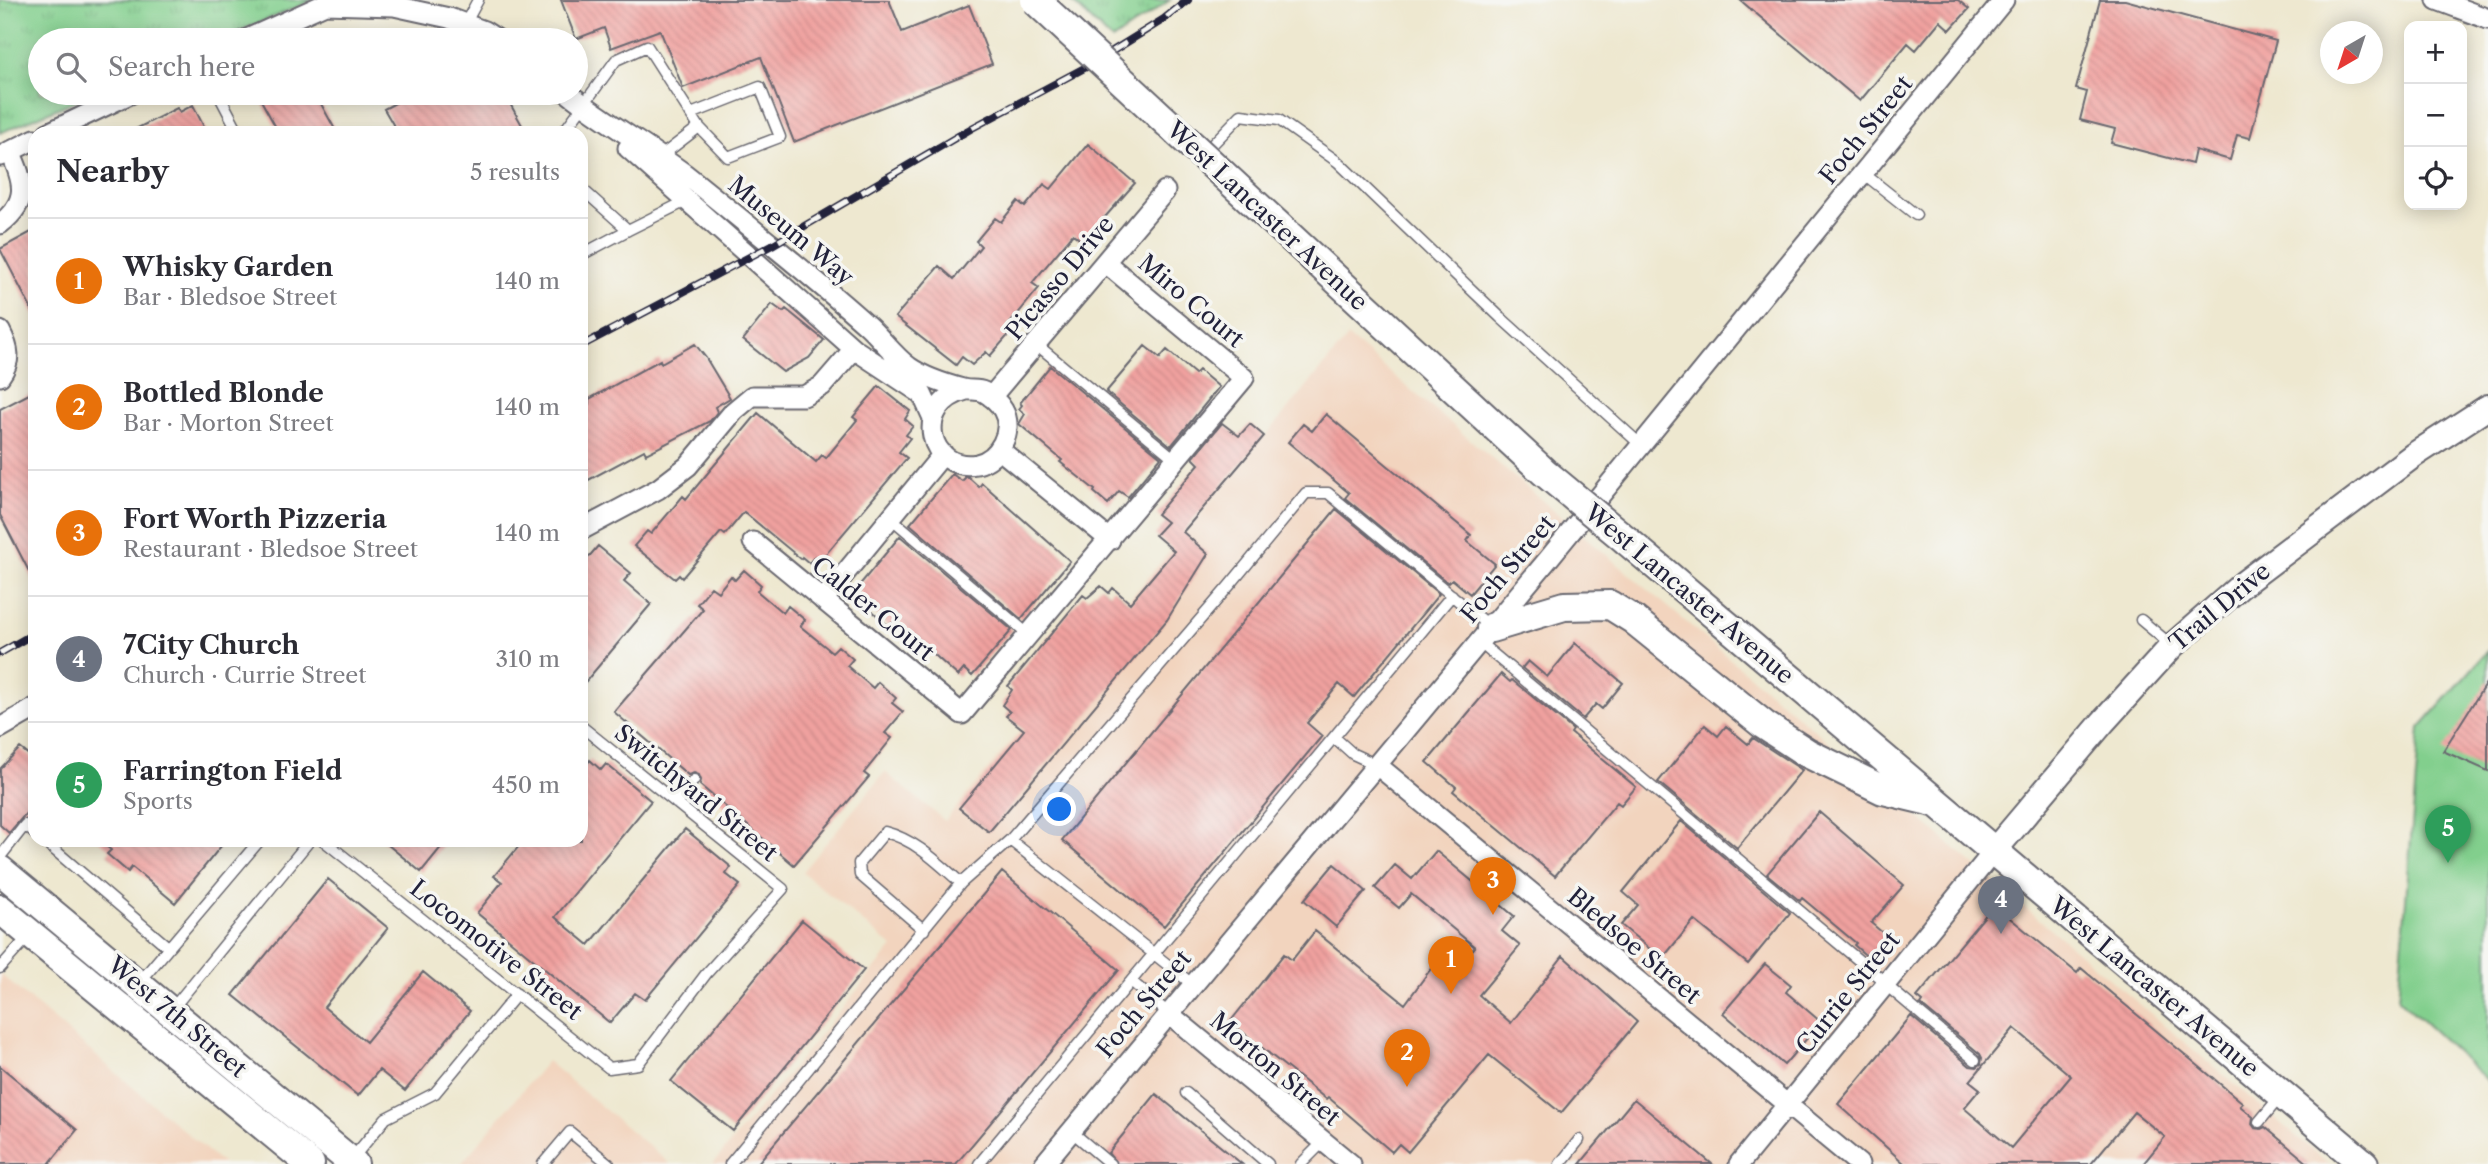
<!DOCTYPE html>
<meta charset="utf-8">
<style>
:root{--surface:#fff;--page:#f7f7f7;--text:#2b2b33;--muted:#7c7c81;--line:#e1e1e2;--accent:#1a73e8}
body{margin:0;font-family:"Libre Caslon Text",serif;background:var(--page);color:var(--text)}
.controls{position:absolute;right:21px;top:21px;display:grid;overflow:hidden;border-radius:14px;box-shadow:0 4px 18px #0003}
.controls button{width:63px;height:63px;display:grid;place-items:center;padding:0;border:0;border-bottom:2px solid var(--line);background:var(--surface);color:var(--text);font:35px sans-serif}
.compass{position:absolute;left:2320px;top:21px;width:63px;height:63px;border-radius:50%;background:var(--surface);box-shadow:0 4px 18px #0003;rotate:219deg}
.you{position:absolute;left:1060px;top:810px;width:24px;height:24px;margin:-18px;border:5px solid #fff;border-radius:50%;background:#1a73e8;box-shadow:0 0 0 10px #1a73e833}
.badge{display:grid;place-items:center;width:46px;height:46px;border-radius:50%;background:var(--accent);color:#fff;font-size:23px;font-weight:700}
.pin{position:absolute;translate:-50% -58px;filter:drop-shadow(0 2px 4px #0008)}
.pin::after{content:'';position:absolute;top:37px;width:24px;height:21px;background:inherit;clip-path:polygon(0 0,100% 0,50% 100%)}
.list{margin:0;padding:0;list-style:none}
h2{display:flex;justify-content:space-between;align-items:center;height:91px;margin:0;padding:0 28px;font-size:30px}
h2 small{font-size:23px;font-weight:400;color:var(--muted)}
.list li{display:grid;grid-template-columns:46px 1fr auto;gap:21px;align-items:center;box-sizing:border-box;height:126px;padding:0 28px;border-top:2px solid var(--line)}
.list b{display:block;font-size:26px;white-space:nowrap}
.list p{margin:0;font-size:23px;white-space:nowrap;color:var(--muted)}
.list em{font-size:23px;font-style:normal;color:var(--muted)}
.icon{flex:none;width:38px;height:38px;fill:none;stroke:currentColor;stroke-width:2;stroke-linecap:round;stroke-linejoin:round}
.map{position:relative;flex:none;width:2488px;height:1164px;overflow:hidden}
.search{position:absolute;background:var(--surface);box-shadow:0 4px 18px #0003;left:28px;top:28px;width:560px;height:77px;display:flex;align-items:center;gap:18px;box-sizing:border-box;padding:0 24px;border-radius:38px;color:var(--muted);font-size:26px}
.panel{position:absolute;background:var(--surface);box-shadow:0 4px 18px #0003;left:28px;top:126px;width:560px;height:721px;border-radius:21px}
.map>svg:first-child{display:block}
.built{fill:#f2d4be}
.green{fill:#82cf8d;stroke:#527864;stroke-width:2}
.park{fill:url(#park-tufts);stroke:#527864;stroke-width:2}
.building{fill:url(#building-back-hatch);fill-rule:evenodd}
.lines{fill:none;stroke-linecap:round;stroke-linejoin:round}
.service-casing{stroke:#69676f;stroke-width:13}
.minor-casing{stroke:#69676f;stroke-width:23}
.tertiary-casing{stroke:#69676f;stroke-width:28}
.secondary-casing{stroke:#69676f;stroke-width:32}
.service{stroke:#fff;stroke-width:10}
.minor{stroke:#fff;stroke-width:19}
.tertiary{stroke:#fff;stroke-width:24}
.secondary{stroke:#fff;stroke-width:28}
.rail-casing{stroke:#22223b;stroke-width:8}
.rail{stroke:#f6f6f2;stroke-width:5;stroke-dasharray:16;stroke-linecap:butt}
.secondary-bridge-casing{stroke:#69676f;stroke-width:32;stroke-linecap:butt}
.secondary-bridge{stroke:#fff;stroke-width:28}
.labels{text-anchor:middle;stroke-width:7;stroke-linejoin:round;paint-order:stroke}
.street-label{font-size:24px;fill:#22223b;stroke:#f6f6f2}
</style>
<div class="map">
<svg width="2488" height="1164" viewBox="0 0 2488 1164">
<defs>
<pattern id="park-tufts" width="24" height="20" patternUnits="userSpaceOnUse" patternTransform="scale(1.75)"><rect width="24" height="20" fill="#82cf8d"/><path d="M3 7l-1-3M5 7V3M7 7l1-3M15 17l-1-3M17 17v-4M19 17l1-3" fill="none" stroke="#70b17b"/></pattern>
<pattern id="building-back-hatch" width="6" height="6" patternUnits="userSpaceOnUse" patternTransform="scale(1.75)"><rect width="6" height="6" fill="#f0a19f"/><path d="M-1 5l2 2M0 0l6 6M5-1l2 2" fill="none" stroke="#ce8a8a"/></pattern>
</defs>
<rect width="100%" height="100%" fill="#f6f6f2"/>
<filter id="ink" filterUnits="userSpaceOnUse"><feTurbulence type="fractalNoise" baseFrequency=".0143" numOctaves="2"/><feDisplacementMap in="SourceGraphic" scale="14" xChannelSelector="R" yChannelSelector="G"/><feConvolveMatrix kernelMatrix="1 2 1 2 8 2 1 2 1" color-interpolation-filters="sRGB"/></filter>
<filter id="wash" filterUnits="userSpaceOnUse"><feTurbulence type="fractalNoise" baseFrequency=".00686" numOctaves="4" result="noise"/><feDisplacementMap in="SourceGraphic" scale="28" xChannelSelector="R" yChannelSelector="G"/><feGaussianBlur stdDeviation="1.57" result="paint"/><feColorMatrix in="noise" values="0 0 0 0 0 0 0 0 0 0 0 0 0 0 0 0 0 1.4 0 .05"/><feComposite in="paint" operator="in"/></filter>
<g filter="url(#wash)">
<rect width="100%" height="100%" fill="#eee8d0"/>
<!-- built -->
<path class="built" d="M1348,337l981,827h-1616l180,-217 -91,-75 83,-100 60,49z
M0,974l223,190h-223z
M547,1061l123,103h-209z"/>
<!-- green -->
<path class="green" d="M2488,651v430l-90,-83 22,-270z"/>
<!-- park -->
<path class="park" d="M0,0h314l-96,40h-178v53h53l-93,40z
M1070,0h100l-58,40z"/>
<g id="blocks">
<!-- building -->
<path class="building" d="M561,0h328l13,32 67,-27 23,59 -198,78 -33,-85 -78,31 -23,-58 -49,18 -7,-20 -28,11z
M1740,0h218l11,9 -19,21 -10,-9 -24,29 -8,-7 -48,58z
M2100,0h25l151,41 -26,97 -13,-3 -7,25 -35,-10 -3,14 -81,-21 4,-14 -35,-9 7,-28 -11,-3z
M257,93h58l22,40h-58z
M414,93h90l18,32 -16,8h-108l-14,-24z
M193,105l14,28h-79l49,-25 3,4z
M1088,144l47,39 -52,59 -10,-8 -41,49 7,5 -32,39 5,4 -22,25 -4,-4 -14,13 -10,-8 -6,8 -61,-48 44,-51 15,13 27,-33 -5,-5 19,-23 6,4 17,-21 7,6 19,-23 7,5z
M35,230v86l-35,-67z
M772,304l11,8 3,-3 38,31 -15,18 -26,14 -40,-32z
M695,344l11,14 24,40 -15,9 2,5 -7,9 -64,33 -2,-4 -63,34v-75l8,-5v-5l71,-39 1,3z
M1145,346l15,12 7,-8 28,24 4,-4 20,17 -48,59 -65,-54z
M1050,366l111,91 -33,40 -9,-6 -11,13 -14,-12 1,-2 -35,-28 2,-2 -43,-36 6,-10 -6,-5 3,-4 -2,-2z
M879,386l31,25 -5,8 8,7 -7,9 4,3 -11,14 8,6 -86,102 -6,-4 -6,7 -7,-6 -1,2 -57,-47 -19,23 -4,-3 -39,46 -3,-3 -4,4 -41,-33 13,-15 4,3 32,-38 3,3 72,-86 58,49 6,-7 4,3 31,-38 -4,-3z
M35,391v192l-35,-68v-106z
M1326,414l145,121 -4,6 28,23 -25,30 -18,-15 -4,4 -103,-85 4,-5 -61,-51 15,-18 9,7z
M1222,423l17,13 11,-12 14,12 -81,96 25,22 -41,66 -178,212 -30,-24 65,-78 -18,-14 4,-4 -8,-7 10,-15 -4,-4 75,-91 4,3 14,-12 8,7 4,-5 17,15 44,-52 -19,-16 12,-13 -10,-8 42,-50 -6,-6z
M952,474l10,7 5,-5 12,11 3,-4 88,78 -49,58 -111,-95z
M1336,509l103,85 -85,103 -15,-13 -32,39 15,13 -158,190 -102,-86z
M900,536l112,94 -40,46 -8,-7 -6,7 -40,-36 -2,2 -24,-19 -3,4 -32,-31 4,-5 -4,-3z
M598,546l33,27 -7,8 27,23 -70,83v-121z
M744,570l17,15 -4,6 26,22 5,-7 17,14 -5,6 32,26 6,-6 15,13 -6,7 26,22 5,-6 18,16 -4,5 11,9 -18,21 7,5 -28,35 5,4 -75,88 -94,-80 1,-5 -2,-5 -5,-2 -6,2 -74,-63 89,-103 -6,-5 14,-17 7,5 13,-16 4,4z
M1575,643l48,40 -21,26 -6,-5 -13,15 -61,-51 6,-7 19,16z
M1501,674l9,8 2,-2 61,50 -2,3 65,54 -15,18 -4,-3 -62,74 -102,-85 3,-4 -29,-25z
M2488,680v91l-45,-20z
M1705,725l13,11 8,-10 22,18 5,-6 49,32 -65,78 -79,-66z
M20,748l15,12v43l-26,30 -9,-8v-56z
M590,760l11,10 5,-6 45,37 -96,116 34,28 96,-116 46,38 -5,7 14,11 -95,115 -10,-7 -25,30 -133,-110 25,-31 -8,-6 30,-36h57v-69z
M1819,812l85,73 -33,38 19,16 -19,21 -17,-15 2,-2 -54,-45 -2,3 -33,-27z
M1681,821l109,92 -42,51 -54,-44 -32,39 -41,-34 17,-20 -15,-13z
M98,840h128l-51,63 -43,-36 -4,5 -21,-18 4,-4z
M382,840h65l-26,32z
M1436,851l78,65 -12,15 18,15 -41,49 32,28 52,-67 74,66 -76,91 -72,-58 -81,97 -9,-8 -7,8 -64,-55 -2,2 -96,-77 54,-68 8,6 23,-29 90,73 33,-45 15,13 22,-25 -64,-53 -12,14 -24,-20 20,-23 17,14z
M1334,864l32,27 -30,36 -32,-27z
M1002,872l117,98 -163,194h-199z
M328,879l60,49 -64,79 42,35 57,-70 47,39 -65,80 -26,-21 -21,26 -125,-101z
M1994,905l83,68 4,-5 162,135 -3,3 13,11 -1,7 3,4 6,1 4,-2 44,37h-166l22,-27 -31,-25 -43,52h-186l-67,-60 73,-88 59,50 7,1 4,-3 1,-6 -2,-4 -59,-49 2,-3 -6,-5zM2014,1028l57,48 -60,72 -47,-40 16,-19 -10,-8z
M802,920l62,50 -131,161 -62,-50z
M1765,964l26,21 -5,7 35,30 -37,43 -61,-52z
M0,1066l77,64 -28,34h-49z
M1156,1094l86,70h-125l-9,-11z
M1634,1099l78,65h-132z"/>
</g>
</g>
<g filter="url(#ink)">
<use href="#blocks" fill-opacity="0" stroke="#69676f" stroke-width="2"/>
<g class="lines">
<!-- service casing -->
<g class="service-casing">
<path id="service" d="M465,24l13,-24
M218,93l21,40
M691,114l69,-27 20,50 -52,20 -29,-30
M563,133l53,-73 31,-14 52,81 -39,30
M1203,154l38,-39 38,5 59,42 162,155 141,128
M1863,173l53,42
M581,188l47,42 -47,25
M628,230l58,-29
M1036,344l139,115
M891,518l138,117
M2141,620l30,25
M1479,642l408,342
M1334,737l19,17 24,11
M676,803l18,-23
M43,840l125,107
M323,840l286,228 29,-4 68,-90 77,-85 -202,-163
M1010,840l182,144
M0,857l25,-32 10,9
M924,930l-64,-55 -1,-12 26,-31c31,8 53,31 76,51
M0,968l28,-31
M1131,981l37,32
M138,984l122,-144
M1886,985l89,75
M173,1008l137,-168
M1186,1093l82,71
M2259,1122l20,-24
M1071,1131l39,33
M351,1160l35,-42 49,-25 82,-99
M543,1164l27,-32 39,32
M730,1164l231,-281 49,-43 219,-254 77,-93h22l162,134
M979,1164l473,-569
M1301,1164l23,-23
M1560,1164l19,-24"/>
</g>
<!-- minor casing -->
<g class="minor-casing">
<path id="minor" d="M2437,0l51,19
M245,40l80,-36 69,2 55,12 35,13 14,9
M568,93c37,29 79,53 117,81 29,23 58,47 86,70 33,27 66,54 97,82 14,13 26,30 41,41 16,11 35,17 54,22 7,2 14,0 21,3 7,4 15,11 19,18 12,21 -4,49 -26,54 -48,9 -66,-59 -11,-74
M48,133l84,-40
M628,148l226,201 68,45 11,24
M1,156l34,-17
M0,224c30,-23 24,-42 10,-73
M0,331c9,17 12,29 0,45
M991,397l174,-206
M1000,450l110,90
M581,530l77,-41 30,-23 46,-55 18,-15h52l18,-10 32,-37
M753,542l209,172 282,-336 -138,-115
M823,600l120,-146
M0,728l35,-20
M1377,765l482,399
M1168,1013l183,151
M1044,1164l506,-607 454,-557
M1739,1164l255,-313"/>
</g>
<!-- tertiary casing -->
<g class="tertiary-casing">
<path id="tertiary" d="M1994,851l109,-129 69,-76 72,-63 170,-128 74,-48"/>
</g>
<!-- secondary casing -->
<g class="secondary-casing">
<path id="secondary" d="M1626,540l738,624
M1491,628l73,-22 46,-1 24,15 130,105 43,28 76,37 50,12
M0,870l354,294
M0,909l310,255"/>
</g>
<!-- service -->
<use href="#service" class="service"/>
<!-- minor -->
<use href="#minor" class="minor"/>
<!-- tertiary -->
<use href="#tertiary" class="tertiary"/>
<!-- secondary -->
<use href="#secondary" class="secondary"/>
<!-- rail casing -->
<g class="rail-casing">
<path id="rail" d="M581,346l191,-101 200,-117 118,-63 74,-46 24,-19
M0,653l35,-20"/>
</g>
<!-- rail -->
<use href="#rail" class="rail"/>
<!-- secondary-bridge casing -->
<g class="secondary-bridge-casing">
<path id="secondary-bridge" d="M1035,0l509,472 82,68"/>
</g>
<!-- secondary-bridge -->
<use href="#secondary-bridge" class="secondary-bridge"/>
</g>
</g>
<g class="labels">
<!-- street labels -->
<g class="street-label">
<text transform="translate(1866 130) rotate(-51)" y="8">Foch Street</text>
<text transform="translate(1267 216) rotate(43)" y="8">West Lancaster Avenue</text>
<text transform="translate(791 231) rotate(40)" y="8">Museum Way</text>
<text transform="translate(1060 278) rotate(-50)" y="8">Picasso Drive</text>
<text transform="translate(1191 301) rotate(40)" y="8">Miro Court</text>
<text transform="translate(1508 569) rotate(-50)" y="8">Foch Street</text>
<text transform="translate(1689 594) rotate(40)" y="8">West Lancaster Avenue</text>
<text transform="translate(2220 607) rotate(-40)" y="8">Trail Drive</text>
<text transform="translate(873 609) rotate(39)" y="8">Calder Court</text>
<text transform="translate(696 793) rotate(39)" y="8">Switchyard Street</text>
<text transform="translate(1634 946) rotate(40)" y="8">Bledsoe Street</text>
<text transform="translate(496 950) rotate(38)" y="8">Locomotive Street</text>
<text transform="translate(2154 987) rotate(40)" y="8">West Lancaster Avenue</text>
<text transform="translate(1848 993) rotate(-51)" y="8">Currie Street</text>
<text transform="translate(1144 1004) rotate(-50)" y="8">Foch Street</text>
<text transform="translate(177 1017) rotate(40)" y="8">West 7th Street</text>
<text transform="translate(1275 1069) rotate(40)" y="8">Morton Street</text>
</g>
</g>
</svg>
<div class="controls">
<button>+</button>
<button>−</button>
<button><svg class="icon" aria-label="locate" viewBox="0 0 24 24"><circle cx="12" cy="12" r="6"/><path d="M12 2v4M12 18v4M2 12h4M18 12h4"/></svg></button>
</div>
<svg class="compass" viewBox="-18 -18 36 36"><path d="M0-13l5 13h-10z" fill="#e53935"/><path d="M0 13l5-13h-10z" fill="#7c7c81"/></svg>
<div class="you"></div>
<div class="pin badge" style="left:1451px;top:994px;background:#e8710a">1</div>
<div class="pin badge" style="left:1407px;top:1087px;background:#e8710a">2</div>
<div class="pin badge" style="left:1493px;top:915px;background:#e8710a">3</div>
<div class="pin badge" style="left:2001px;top:934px;background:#6b7280">4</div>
<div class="pin badge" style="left:2448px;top:863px;background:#2e9e5b">5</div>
<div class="search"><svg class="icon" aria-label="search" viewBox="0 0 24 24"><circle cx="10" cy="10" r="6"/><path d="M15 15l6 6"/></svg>Search here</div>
<section class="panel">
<h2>Nearby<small>5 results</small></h2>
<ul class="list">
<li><span class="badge" style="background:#e8710a">1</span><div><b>Whisky Garden</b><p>Bar · Bledsoe Street</p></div><em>140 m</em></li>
<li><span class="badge" style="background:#e8710a">2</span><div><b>Bottled Blonde</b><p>Bar · Morton Street</p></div><em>140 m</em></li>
<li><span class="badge" style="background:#e8710a">3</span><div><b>Fort Worth Pizzeria</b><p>Restaurant · Bledsoe Street</p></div><em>140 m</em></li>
<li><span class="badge" style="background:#6b7280">4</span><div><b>7City Church</b><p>Church · Currie Street</p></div><em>310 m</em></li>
<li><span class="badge" style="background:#2e9e5b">5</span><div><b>Farrington Field</b><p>Sports</p></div><em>450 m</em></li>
</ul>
</section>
</div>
